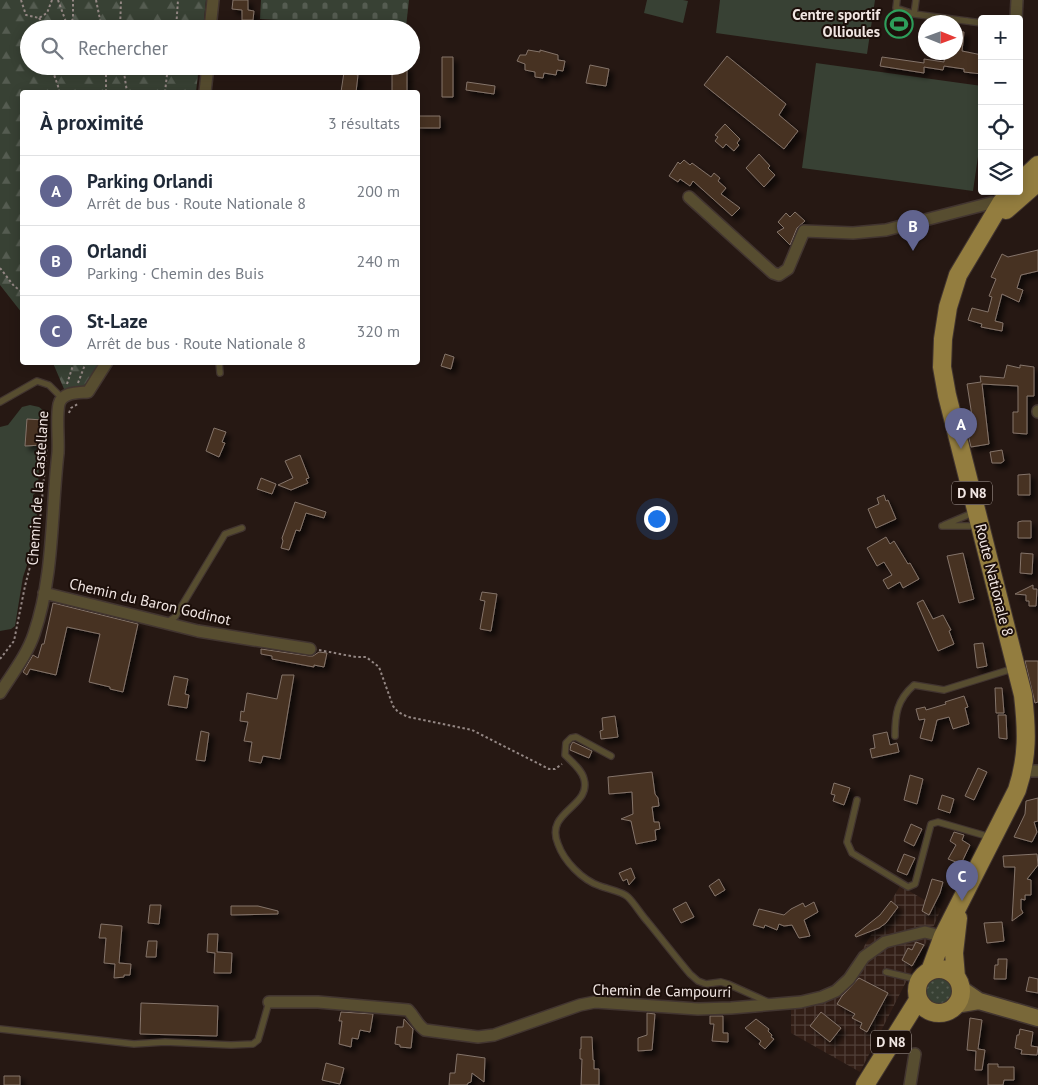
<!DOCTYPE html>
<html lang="fr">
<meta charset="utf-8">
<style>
:root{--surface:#fff;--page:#f6f6f7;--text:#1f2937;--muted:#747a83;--line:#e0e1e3;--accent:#61648f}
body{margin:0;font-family:"PT Sans",sans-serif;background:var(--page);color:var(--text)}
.controls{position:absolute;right:15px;top:15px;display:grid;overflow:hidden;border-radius:5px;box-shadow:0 2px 12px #0003}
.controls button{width:45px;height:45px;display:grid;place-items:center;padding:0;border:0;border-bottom:1px solid var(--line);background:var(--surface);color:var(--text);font:25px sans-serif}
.compass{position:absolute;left:918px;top:15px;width:45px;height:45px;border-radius:50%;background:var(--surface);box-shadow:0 2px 12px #0003;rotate:91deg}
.you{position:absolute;left:656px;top:518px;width:18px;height:18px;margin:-12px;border:4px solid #fff;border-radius:50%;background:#1a73e8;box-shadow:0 0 0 8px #1a73e833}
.badge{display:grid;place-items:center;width:32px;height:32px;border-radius:50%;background:var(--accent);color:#fff;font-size:16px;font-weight:700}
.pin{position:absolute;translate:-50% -41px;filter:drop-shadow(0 1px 2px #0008)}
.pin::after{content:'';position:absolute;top:26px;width:18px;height:15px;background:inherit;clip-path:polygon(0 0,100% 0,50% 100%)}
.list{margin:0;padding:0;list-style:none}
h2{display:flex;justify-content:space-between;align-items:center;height:65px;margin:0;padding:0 20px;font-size:21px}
h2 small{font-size:16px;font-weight:400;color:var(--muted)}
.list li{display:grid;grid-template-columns:32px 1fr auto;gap:15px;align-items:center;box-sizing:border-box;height:70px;padding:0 20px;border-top:1px solid var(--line)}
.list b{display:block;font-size:19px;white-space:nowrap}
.list p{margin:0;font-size:16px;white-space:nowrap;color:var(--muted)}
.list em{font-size:16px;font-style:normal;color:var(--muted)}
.icon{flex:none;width:28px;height:28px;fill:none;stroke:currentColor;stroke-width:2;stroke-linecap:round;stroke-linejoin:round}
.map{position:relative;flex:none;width:1038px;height:1085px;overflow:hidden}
.search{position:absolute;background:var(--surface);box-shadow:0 2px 12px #0003;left:20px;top:20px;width:400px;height:55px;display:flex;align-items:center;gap:12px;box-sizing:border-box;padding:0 18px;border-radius:28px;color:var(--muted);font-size:19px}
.panel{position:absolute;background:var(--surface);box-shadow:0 2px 12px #0003;left:20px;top:90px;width:400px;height:275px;border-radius:5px}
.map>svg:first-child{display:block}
.industrial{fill:url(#industrial-grid)}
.grass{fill:url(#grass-dots)}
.forest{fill:url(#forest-firs)}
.cemetery{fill:url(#cemetery-stones)}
.park{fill:#384134}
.building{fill:#463021;stroke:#84746a;filter:url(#shadow)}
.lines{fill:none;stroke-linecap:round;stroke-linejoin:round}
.service-casing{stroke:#423530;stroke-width:8}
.minor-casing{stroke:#423530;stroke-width:14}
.secondary-casing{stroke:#423530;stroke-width:19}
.primary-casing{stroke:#423530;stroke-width:20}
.path{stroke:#948784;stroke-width:2;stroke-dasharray:2.5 2.5;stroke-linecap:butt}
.service{stroke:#574d30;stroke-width:5.5}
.minor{stroke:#574d30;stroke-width:11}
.secondary{stroke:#796839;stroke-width:16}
.primary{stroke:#937d3f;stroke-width:18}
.labels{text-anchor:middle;stroke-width:4;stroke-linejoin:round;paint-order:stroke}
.shield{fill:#1c0f0a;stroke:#b1a6a2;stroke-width:1}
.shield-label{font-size:14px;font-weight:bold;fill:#f1e6e3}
.poi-label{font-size:15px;font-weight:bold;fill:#f1e6e3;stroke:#1c0f0a;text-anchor:end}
.street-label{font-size:15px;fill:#f1e6e3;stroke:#1c0f0a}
</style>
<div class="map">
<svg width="1038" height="1085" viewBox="0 0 1038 1085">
<defs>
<pattern id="industrial-grid" width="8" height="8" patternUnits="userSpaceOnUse" patternTransform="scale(1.25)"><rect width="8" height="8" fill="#321e16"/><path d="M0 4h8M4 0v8" fill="none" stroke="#503f38"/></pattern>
<pattern id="grass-dots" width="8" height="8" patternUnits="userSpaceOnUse" patternTransform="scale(1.25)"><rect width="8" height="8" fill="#384134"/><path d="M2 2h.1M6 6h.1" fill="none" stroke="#555c51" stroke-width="1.8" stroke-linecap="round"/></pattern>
<pattern id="forest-firs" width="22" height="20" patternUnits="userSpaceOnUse" patternTransform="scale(1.25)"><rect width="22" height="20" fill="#384134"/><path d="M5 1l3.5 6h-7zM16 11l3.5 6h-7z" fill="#555c51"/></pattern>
<pattern id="cemetery-stones" width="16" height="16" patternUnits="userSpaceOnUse" patternTransform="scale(1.25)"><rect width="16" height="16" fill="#384134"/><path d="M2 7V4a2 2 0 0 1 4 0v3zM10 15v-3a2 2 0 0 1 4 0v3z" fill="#555c51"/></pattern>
<filter id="shadow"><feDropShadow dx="4.5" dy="4.5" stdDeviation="2.5" flood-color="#0009"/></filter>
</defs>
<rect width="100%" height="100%" fill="#261813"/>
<!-- industrial -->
<path class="industrial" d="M900,886l41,23 -12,28 -69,135 -69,-39v-24l43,-12z"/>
<!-- grass -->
<path class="grass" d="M935,969h6l10,5 9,20c-3,5 -7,13 -11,16 -20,16 -44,-21 -25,-35 3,-3 8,-4 11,-6z"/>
<!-- forest -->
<path class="forest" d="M0,0h206l-3,29h-174v37h170l-3,26h-174v221l-22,-28z
M53,363h51l-15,27h-21l-4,-1z"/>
<!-- cemetery -->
<path class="cemetery" d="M261,0h148l-3,27 -146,-8z"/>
<!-- park -->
<path class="park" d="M647,0h36l5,1 -5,22 -39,-10z
M720,0h155l-8,54 -151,-21z
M816,63l166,23v43l-9,62 -171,-23z
M30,405l9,2 10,8 -3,41 -7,4 -1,31 -5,4v5l5,2 -4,42 -11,33 -8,49 -4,3 -11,2v-204l8,-2 14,-18z"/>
<!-- building -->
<path class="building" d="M233,0h15v10l6,1 -1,9h-11v-10l-10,-1z
M956,31l8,1 -2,19 20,4v19l-18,-2v-3l-20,-3 -1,4 -19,-3v6l-44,-7 2,-9 42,6v-4l20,3 1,-10h11z
M528,50l12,2v-2l18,5v5l7,1 -2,10 -6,-1 -1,5 -12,-2 -1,5 -8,-1v-5l-10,-2v-6l-8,-3 3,-6h6z
M727,56l59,48 -7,11 19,16 -14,18 -80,-64z
M442,57h11v40h-11z
M590,65l19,4 -3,17 -20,-3z
M392,66h15v26h-15z
M344,72l14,3 -2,17h-15z
M467,82l28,4 -1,8 -28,-4z
M418,116h22v12h-22z
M725,124l15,15 -3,4 2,2 -5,6 -8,-7 -3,4 -8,-7 3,-4 -3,-2z
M759,154l11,12 -2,2 7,7 -11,12 -18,-19z
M684,160l6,5 2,-2 19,14 3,-4 6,5 -2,3 8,7 -5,6 19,14 -8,8 -39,-35 -3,5 -10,-7 -2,3 -9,-6 9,-14 2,2z
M795,212l10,9 -8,7 -7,17 -13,-13 7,-4 -6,-6 8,-9 4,4z
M1038,250v21l-17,4 -4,13 6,2 -4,12 -17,-8 -7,27 8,2 -1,8 -21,-4 1,-3 -14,-4 4,-12 16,4 4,-15 -3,-1 7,-17 -5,-2 11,-23 6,3z
M445,354l9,3 -3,12 -10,-3z
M1007,365l13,3v-3l14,2v29h-7v38l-14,-1v-21h5v-26l-36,-2 7,60 -18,3 -7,-29 8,-2 -5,-32 14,-2 -1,-6 24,2z
M27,419l16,1 -2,25 -16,1z
M214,428l12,4 -4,10 3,1 -6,14 -13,-6z
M1002,450l2,11 -3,2h-9l-2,-11z
M300,455l9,23 -3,1 2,4 -17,7 -13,-5 15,-7 -8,-17z
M1030,474v21h-12v-20z
M261,478l15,6 -4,10 -15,-5z
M884,495l2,6 2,-1 8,19 -20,9 -8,-19 11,-5 -2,-6z
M295,502l31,10 -2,6 -18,-5 -6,18 -4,-1 -7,20 -8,-2 2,-7 -1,-3z
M1022,521h9v17h-13v-16z
M886,537l4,7 4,-3 14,23 2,-1 9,16 -16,9 -3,-6 -12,7 -5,-9 9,-5 -8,-13 -7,4 -10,-18z
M963,553l11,46 -15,4 -12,-47z
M1021,553l12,1 -1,20 -12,-1z
M1033,585v4h4l-1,17h-7v-5h-3v-6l-11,-1z
M482,592l15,2 -6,37 -11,-2 5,-28 -5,-1z
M923,600l10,19 10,-4 8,15 -2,1 5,13 -16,7 -21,-48z
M53,603l85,21 -15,68 -13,-3v-2l-21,-5 11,-48 -33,-7 -11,48 -26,-6 -3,6 -4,-3 10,-17 5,3 4,-14h2z
M983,643l4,23 -10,2 -3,-24z
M261,649l48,7h4l6,-4 8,1 -3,14 -10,-2v2l-42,-8v-3l-11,-2z
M1025,661h13v41l-3,1z
M282,675h12l-14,84 -17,-3 -2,7 -12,-2 3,-19 -8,-1 4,-19 -8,-1 1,-10 3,1 3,-19 30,6z
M174,676l14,3 -3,15 4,1 -2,13 -19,-3z
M995,688h7l2,25h-8z
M964,696l4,11 -3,1 4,16 -16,5 -4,-12 -12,3 -5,21 -12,-3 5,-19 -6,1 -3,-11 9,-2 1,3 20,-6 -1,-2z
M998,715h8l1,24 -8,-1z
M615,716l3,21 -17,2 -1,-8 3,-1 -1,-12z
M201,731l8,2 -4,28 -9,-1z
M887,732l3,13 7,-2 2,9 -27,6 -2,-9 5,-1 -2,-13z
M573,742l19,9 -3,7 -19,-8 1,-5z
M978,768l9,4 -13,28 -9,-4z
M652,772l3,22 3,4 1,8 -7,1 2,15h5l1,7 -5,1 1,10 -20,4 -5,-23 -10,-2 12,-5 -1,-22 -23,2 -1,-17z
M910,775l13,4 -6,25 -13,-4z
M834,783l16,5 -6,17 -11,-4 2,-6 -4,-1z
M942,795l12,4 -4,14 -12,-4z
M1038,798v23l-4,1 3,10 -5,10 -18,-5 11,-23 1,-13z
M911,824l11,5 -8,17 -10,-5z
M954,832l10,3 -2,5 8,5 -9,19 -13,-5 8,-14 -6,-4z
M904,854l11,4 -8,17 -10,-4z
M1037,854l1,11 -11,14 4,1v15h-6v5l-4,-1v10l2,4 -11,8 3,-54h-11l-1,-11z
M631,868l4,10 -6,7 -2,-6 -4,2 -4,-8z
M719,879l6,11 -10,6 -6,-10z
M932,879l11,3 -3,11 -11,22 -7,-4z
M891,901l7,6 -12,16 -7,5 -23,9 -1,-2 25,-20z
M686,902l8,15 -13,6 -8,-14z
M814,902l4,10 -14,8 6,16 -11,2 -7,-13 -8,1 -5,-2 -2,6 -12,-5 -1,3 -11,-3 6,-16 25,6 7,-6 12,-6 2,4z
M150,905h11l-2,19 -11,-1z
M231,906h27l20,5v3l-47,1z
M1002,922l2,19 -17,2 -3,-20z
M101,924l21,2 -3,37 12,1 -1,11h-6v2l-10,1 1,-14 -11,-1 2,-25h-7z
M208,934h10l-1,18 15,1 -1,20h-17l1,-20 -8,-1z
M148,941h9l-1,16h-10z
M916,942l8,3 -12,21 -10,-6 6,-12 4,2z
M998,959h9l-1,20h-12l1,-14h3z
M1029,977l9,2v14l-12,-2z
M859,978l29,15 -21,39 -7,-4 2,-5 -10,-5 3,-4 -18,-10 5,-8z
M141,1003l77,3 -1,30 -77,-2z
M341,1012l32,2 -3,18 -10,-2 -2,9 -6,-1 -1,9 -12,-3 3,-23h-3z
M821,1012l20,16 -11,14 -20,-16z
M647,1013l8,1 -3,36 -14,1v-13l9,-3z
M710,1016h13v17h5v9l-16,-1 2,-17h-4z
M970,1018l12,2 -4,29 7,1 -3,20h-7l1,-19 -9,-1z
M404,1019l9,10 -2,19 -11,-1v-2l-5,-1 2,-17h6z
M756,1019l13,10 -1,2 4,4 -1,2 3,2 -9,10 -6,-5 2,-3 -16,-13z
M1020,1029l13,3 -2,14 7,1 -1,8 -16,-1 1,-4 -7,-2 2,-13h2z
M581,1037h11l1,23h1v9h5v16h-18l1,-26h-2v-10h1z
M457,1054l28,4 -1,24 -12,-9 -1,9 -3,1 -1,2h-18l1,-12h5z
M326,1063l18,5 -4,16 -18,-4z
M988,1064h10v3h16v13h-10l-1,5h-15z
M4,1076h16v9h-16z"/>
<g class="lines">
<!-- service casing -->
<g class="service-casing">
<path id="service" d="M897,0l-1,8 18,6 68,9
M914,14l2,-14
M219,362l1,11
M0,402l37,-21 12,4 13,13
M944,525l31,-13
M942,526h27l9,-1
M166,623l9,-6 50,-83 17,-6
M895,736c0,-22 2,-36 19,-51l30,5 71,-22
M611,756l-35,-19 -5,1 -5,5 -1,12c7,7 17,15 19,24 8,28 -40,32 -26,65 6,17 24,36 42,42 7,3 22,5 28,11 7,7 12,16 19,24 14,17 28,35 43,53l8,7 8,3 15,-2 7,2 40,18
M857,800l-10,42 5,11 56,34 7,-3 16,-60 7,-2 45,13 8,4
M886,972l34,8
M0,1029l134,15 31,-2 66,3 22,-1 5,-4 3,-10 8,-28"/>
</g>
<!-- minor casing -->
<g class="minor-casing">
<path id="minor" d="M1016,19l1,-19
M210,29l3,-29
M205,92l3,-26
M689,197l84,76 6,2 9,-6 16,-38 49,2 33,-3 105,-27h10
M1038,411v1
M44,593l154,38 112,18
M0,693c12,-19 27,-38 34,-59 20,-58 17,-120 24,-181 1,-14 -2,-36 1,-49 3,-12 19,-11 29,-12l19,-30
M1023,771h14
M269,1002h49l90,8c7,7 9,15 17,20l53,7 16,-2 86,-30 15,-3 103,7 33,-1 70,-6 21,-5 14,-6 13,-12 15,-22 21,-15 40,-10 23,6
M910,1085l5,-31"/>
</g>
<!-- secondary casing -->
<g class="secondary-casing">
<path id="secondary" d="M960,988l19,13 59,17
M955,1005l24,-4"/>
</g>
<!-- primary casing -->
<g class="primary-casing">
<path id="primary" d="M1019,183l19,-18
M1006,210l32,-28
M917 991a22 22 0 1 1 44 0a22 22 0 1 1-44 0Z
M930,971l13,-35 74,-146c11,-33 10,-60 6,-95l-76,-300 -5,-28 1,-28 5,-32 10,-32 43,-72 10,-12
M956,977l-2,-24 4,-35
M865,1085l53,-85"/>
</g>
<!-- path -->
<path class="path" d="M21,0l5,15 13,3 8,-5 5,-13
M58,0l8,22 4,1 3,-4v-19
M96,0l6,29
M39,18l9,11
M120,29l1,-29
M176,29l2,-29
M51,66l7,20 1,6
M123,66l4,26
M166,72l11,-6
M106,92v-26
M165,92l3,-26
M0,268l14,18 8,6
M78,383l8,-21
M67,384l7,-22
M69,413l2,-5 7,-4
M319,650l37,7h10l4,3 9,7 14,39 5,6 10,5 64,13 77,39h6l7,-5
M0,659l14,-18 11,-55 14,-54 8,-87"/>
<!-- service -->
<use href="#service" class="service"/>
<!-- minor -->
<use href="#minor" class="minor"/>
<!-- secondary -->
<use href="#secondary" class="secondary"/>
<!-- primary -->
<use href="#primary" class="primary"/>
</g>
<!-- icons -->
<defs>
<g id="stadium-ring" transform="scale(1.4375)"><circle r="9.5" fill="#1c0f0a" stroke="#2e9e5b" stroke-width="1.5"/><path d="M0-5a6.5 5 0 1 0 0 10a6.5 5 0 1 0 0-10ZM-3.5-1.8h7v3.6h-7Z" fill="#2e9e5b"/></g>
</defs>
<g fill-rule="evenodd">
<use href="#stadium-ring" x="899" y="24"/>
</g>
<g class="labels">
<!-- shield labels -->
<g class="shield">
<rect x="952" y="481.5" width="40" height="23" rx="4"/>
<rect x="871" y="1030.5" width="40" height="23" rx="4"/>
</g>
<g class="shield-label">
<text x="972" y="498">D N8</text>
<text x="891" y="1047">D N8</text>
</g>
<!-- poi labels -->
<g class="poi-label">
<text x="880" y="20">Centre sportif<tspan x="880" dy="17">Ollioules</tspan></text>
</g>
<!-- street labels -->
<g class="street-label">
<text transform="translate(38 488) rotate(-86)" y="5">Chemin de la Castellane</text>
<text transform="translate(994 580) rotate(76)" y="5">Route Nationale 8</text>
<text transform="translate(150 602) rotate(13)" y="5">Chemin du Baron Godinot</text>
<text transform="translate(662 991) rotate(1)" y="5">Chemin de Campourri</text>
</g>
</g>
</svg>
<div class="controls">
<button>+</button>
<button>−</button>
<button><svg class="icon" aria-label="locate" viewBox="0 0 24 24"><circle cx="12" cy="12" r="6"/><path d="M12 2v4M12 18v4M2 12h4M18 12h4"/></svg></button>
<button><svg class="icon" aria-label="layers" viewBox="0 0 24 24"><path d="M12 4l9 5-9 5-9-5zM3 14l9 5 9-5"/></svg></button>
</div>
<svg class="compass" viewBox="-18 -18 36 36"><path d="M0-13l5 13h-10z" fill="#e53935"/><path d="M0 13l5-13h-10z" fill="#747a83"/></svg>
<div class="you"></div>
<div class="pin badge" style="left:961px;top:449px">A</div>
<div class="pin badge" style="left:913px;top:251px">B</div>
<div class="pin badge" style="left:962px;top:901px">C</div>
<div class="search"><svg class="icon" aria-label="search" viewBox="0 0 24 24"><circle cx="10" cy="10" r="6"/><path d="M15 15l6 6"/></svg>Rechercher</div>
<section class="panel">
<h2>À proximité<small>3 résultats</small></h2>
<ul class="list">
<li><span class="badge">A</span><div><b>Parking Orlandi</b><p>Arrêt de bus · Route Nationale 8</p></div><em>200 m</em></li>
<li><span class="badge">B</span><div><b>Orlandi</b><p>Parking · Chemin des Buis</p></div><em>240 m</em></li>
<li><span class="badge">C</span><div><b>St-Laze</b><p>Arrêt de bus · Route Nationale 8</p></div><em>320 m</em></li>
</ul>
</section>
</div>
